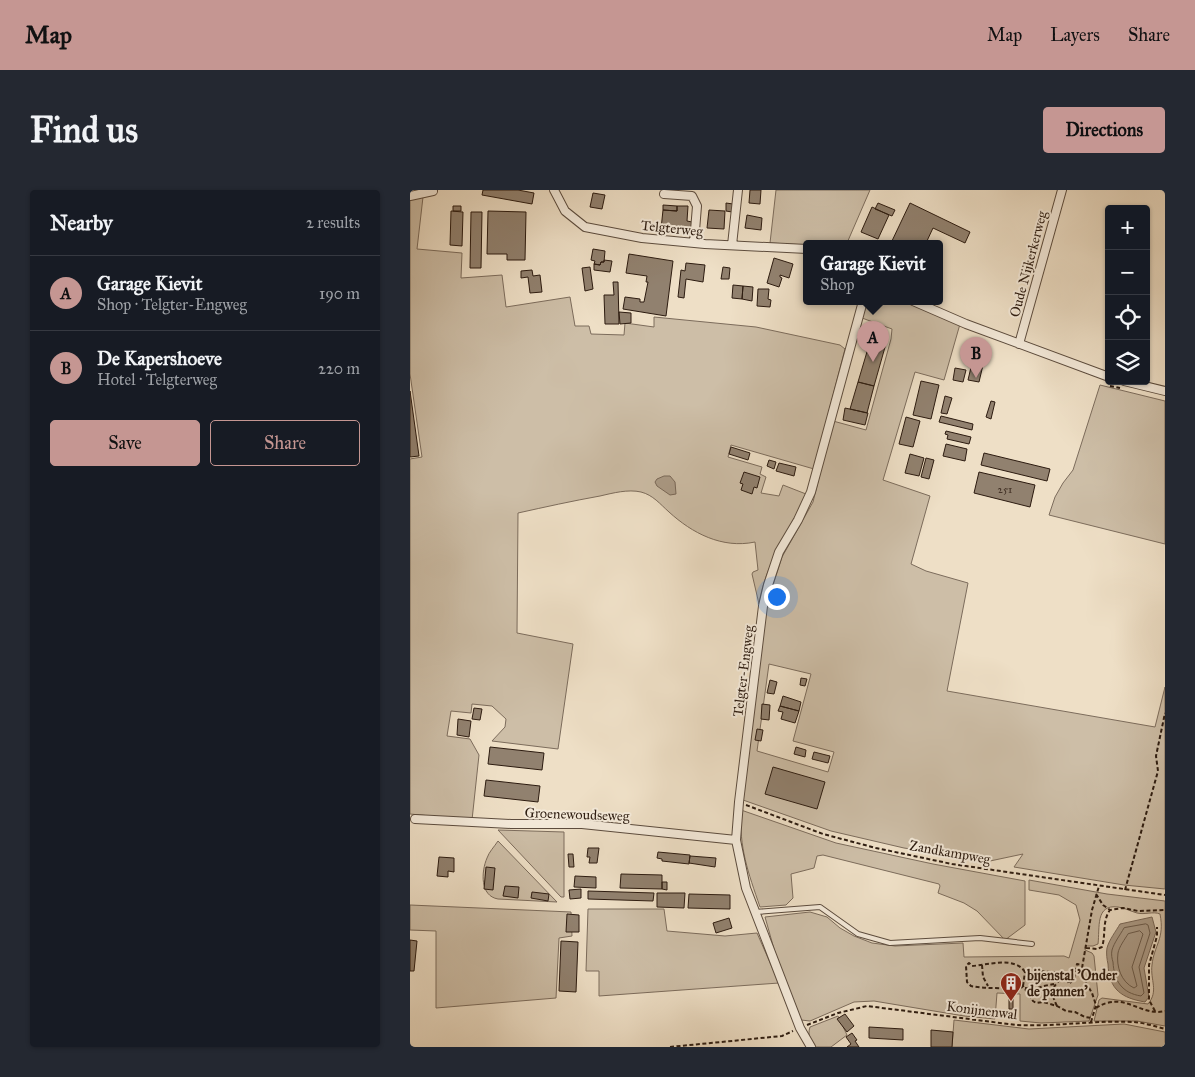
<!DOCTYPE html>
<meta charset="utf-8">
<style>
:root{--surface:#171b24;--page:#242831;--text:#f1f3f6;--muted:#9ea1a6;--line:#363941;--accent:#c59692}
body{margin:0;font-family:"IM FELL Great Primer",serif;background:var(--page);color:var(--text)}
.controls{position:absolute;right:15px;top:15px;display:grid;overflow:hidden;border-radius:5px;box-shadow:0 1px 4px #0004}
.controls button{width:45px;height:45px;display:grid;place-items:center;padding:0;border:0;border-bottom:1px solid var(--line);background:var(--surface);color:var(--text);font:25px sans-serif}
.you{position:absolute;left:366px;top:406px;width:18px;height:18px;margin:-12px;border:4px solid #fff;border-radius:50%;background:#1a73e8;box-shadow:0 0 0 8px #1a73e833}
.badge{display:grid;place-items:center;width:32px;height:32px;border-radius:50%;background:var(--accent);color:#111;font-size:16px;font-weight:700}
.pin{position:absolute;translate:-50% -41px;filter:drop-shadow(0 1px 2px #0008)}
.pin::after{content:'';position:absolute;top:26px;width:18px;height:15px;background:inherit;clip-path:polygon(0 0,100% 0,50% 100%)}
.popup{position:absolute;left:393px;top:50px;width:140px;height:65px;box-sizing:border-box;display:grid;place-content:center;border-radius:5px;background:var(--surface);filter:drop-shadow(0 1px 4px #0005);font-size:16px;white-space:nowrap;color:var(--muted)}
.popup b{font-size:19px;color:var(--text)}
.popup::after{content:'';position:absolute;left:50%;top:100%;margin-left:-10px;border:10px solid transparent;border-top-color:var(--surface)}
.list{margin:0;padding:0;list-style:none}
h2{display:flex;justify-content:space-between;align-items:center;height:65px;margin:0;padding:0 20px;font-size:21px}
h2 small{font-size:16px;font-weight:400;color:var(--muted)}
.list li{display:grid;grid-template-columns:32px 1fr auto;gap:15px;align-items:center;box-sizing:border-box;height:75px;padding:0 20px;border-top:1px solid var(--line)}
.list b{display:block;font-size:19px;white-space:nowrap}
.list p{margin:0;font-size:16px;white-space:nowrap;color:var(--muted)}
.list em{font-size:16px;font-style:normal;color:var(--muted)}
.actions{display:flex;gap:10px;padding:15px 20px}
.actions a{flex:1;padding:11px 0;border:1px solid var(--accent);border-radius:5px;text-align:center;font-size:18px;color:var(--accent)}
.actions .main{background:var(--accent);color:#111}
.icon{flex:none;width:28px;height:28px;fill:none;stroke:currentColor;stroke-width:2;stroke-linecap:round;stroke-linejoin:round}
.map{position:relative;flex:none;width:755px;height:857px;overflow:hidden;border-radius:5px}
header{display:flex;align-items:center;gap:30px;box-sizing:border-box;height:70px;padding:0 25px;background:var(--accent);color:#111}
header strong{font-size:24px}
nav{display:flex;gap:28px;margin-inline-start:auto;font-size:18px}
.intro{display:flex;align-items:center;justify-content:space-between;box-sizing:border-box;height:120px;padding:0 30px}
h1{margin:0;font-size:35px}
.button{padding:12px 22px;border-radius:5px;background:var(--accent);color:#111;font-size:18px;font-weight:700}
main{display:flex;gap:30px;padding:0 30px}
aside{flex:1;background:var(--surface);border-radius:5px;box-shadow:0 1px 4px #0004}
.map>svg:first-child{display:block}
.green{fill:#cdbea7;stroke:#7c6c5c;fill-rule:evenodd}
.water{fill:#ac9c88;stroke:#796858}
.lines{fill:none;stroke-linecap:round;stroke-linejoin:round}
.shore{stroke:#6c5c4c;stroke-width:1}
.building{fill:#91816f;stroke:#2c1b10}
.service-casing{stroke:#5c4c3e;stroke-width:6}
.minor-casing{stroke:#5c4c3e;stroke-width:10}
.path{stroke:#2c1b10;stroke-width:2;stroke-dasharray:4 2.5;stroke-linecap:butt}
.service{stroke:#f4eada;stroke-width:4}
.minor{stroke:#f4eada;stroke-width:8}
.labels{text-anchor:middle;stroke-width:4;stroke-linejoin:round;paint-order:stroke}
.number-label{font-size:11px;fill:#453428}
.street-label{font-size:14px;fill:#2c1b10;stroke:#f4eada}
.poi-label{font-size:14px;font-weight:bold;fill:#2c1b10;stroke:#f4eada;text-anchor:start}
</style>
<header>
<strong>Map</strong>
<nav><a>Map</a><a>Layers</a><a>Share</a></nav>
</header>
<div class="intro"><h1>Find us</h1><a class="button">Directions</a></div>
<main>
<aside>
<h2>Nearby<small>2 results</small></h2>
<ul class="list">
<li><span class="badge">A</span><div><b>Garage Kievit</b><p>Shop · Telgter-Engweg</p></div><em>190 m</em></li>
<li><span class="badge">B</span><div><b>De Kapershoeve</b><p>Hotel · Telgterweg</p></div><em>220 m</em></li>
</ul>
<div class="actions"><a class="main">Save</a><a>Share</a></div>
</aside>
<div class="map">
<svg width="755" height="857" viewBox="0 0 755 857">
<rect width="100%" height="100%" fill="#eedfc6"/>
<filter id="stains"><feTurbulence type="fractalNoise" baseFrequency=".004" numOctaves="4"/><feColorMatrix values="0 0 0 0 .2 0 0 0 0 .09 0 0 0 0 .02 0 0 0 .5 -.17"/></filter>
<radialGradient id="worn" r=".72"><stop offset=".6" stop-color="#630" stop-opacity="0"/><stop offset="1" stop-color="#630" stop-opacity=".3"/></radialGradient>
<!-- green -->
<path class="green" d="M366,0h94l-23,53h-40v2l-37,-2z
M13,7l-6,52 45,4 -1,25 41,-3 4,32 64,-10 5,29h14l2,8 33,1 1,-12 29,4v-10l102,10 84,18 5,4 -31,120 -83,-24 -3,12 34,10 -2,7 6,3 -5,16 18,3 4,-11 23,9c-16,36 -41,70 -47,110l-7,-30 1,-2 5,-2 -3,-28c-33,7 -63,-9 -86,-30 -9,-8 -16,-17 -28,-20 -13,-3 -28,1 -41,4 -28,5 -55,11 -82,17l-1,120 56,11 -15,105 -66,-8 13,-14 1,-8 -14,-13 -20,-2 -1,9 -20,-2 -4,25 23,3 9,16 -7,65 -62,-6v-355l12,-2 -12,-83v-175z
M458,111h37l55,23 -16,56 -29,-8 -32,108 47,16 -19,68 15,7 42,12 -21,108 208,36 10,-40v202l-41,-4 -110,-18 9,-13 -33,7 -86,-13 -73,-17 -88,-31 -1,-10 25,-186 15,-47 31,-55 20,-81 33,9 25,-91 1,-10 -30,-11zM359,474l42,10 -18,67 41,11 -6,20 -71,-21z
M690,195l65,16v143l-116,-29 6,-18 8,-14 10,-13z
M331,620l95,33 97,21 92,17v44l-20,15 -28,-29 -13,-8 -26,-10 2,-7 -1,-2 -116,-29 -6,1 -3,12 -23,6 2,24 -7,7 -26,2c-12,-35 -21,-59 -19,-97z
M88,640l66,2v65h-3z
M88,651l59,61 -59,-3c-18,-3 -17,-27 -11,-41 2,-6 7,-11 11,-17z
M619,690l78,14 58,7v125l-28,-5h-43l5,-21 3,-2 46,6c11,-13 2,-24 4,-39 2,-20 13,-26 8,-51 -7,-3 -15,1 -23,-1 -7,-2 -12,-5 -19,-6 -23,-3 -18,21 -20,37l-5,2h-7l-1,4 7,3 2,3 4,39 -9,26 -48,2 -21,-2v-27l-23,-1 -2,26 -31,-3 -90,-15 -20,1 -44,19 -9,-1 -25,-64 -11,-39 45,-5 17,5 13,11 14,8 18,7 23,3 68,-3 1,14 100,-1 5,2 11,-38 -4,-15 -17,-10 -30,-5z
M0,715l161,7 1,24 -13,2 -3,60 -120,10v-77l-26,-1z
M178,719h76l3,22 58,5 32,-3 22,50 -180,13v-25h-13z
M428,826l9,19 -16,12h-15c-5,-7 -9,-11 -6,-20z
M544,830l75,9 95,-5 41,8v15h-213z"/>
<!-- water -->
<path class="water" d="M254,286h6l5,6 1,12 -6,1 -13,-9 -2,-4 2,-3z
M742,727l4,15 -12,36 5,29 -4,5c-23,-4 -36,-12 -37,-38 -1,-4 -2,-11 -1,-16 2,-8 9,-17 13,-24z"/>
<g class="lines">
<!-- shore -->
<path class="shore" d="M736,734l2,1 2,8 -11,34 5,26 -3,3c-19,-3 -27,-15 -28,-34 -1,-3 -2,-8 -1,-12 2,-7 8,-15 12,-22z
M730,741l3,3 -11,33 5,19 -3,2c-13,-6 -18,-22 -16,-35 1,-6 7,-14 10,-19z"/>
</g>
<!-- building -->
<path class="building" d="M73,0h35l16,3 -2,11 -50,-9z
M340,0h11l-1,14 -11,-1z
M183,3l12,2 -3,14 -12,-2z
M316,13l7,1 -1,8 -6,-1z
M468,13l17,7 -3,6 -17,-7z
M500,13l60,29 -5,11 -32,-15 -7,15h-35z
M253,15l14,1v5l-14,-1z
M43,16h8v5h-8z
M267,16h11l-1,15 5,1v9l-31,-2 2,-19 14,1z
M462,17l17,8 -11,24 -17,-7z
M299,20l16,1 -1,18 -17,-1z
M41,21l12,1 -1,34 -12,-1z
M78,21l38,1 -1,48h-18v-6h-20z
M61,22h11l-1,56h-11z
M337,25l15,3 -1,12 -16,-2z
M183,59l12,2 -1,11h-3l-1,3 -6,-1 1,-3 -4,-1z
M219,64l44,7 -7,55 -43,-7 2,-12 15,2v3h4l4,-20h-2l1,-6 -21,-3z
M364,68l19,6 -4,14 -9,-3v2l2,1 -3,9 -12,-4z
M194,70l8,1 -2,11 -16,-2v-6l6,1 1,-3h3z
M276,73l19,2 -2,17 -17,-3 -2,19 -6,-1 3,-27 4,1z
M180,77l3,22 -8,2 -3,-23z
M313,77l7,1 -1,11h-8z
M122,80l1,6 7,-1 2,17 -12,1 -2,-16 -7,1v-7z
M203,92h5l1,42h-14l-1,-29h10z
M323,95l10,1 -1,13 -10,-1z
M333,96l10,1 -1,14 -10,-2z
M348,99h11l-1,10 3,1 -1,7 -13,-1z
M209,122l12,1v10l-11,1z
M462,145l15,5 -13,46 -16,-4z
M562,173l11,2 -4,17 -11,-2z
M545,178l11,2 -3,12 -10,-2z
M511,191l18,4 -8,34 -18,-4z
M448,192l16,4 -7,27 -17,-4z
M0,201l9,65 -9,1z
M535,206l7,2 -5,16 -6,-1z
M581,211l4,1 -4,17 -5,-2z
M435,218l23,5 -3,12 -22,-5z
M531,226l32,8 -1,6 -33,-8z
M496,227l14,4 -7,26 -14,-3z
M536,241l25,6 -2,7 -22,-5 1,-4 -3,-1z
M536,254l21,5 -2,12 -22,-5z
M321,257l19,6 -2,7 -19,-6z
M574,263l66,16 -3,12 -66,-16z
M500,264l14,4 -5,18 -14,-3z
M516,268l8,2 -5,19 -8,-2z
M359,270l7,2 -2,7 -7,-3z
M369,273l17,4 -2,9 -18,-5z
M334,282l16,5 -3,11 -3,-1 -2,7 -11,-4 2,-6 -3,-1z
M569,282l56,13 -5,22 -56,-14z
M391,488l6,1 -2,7 -5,-1z
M360,490l7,2 -3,12 -7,-1z
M373,506l18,6 -2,9 -19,-5z
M352,514l8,1 -1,15 -8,-1z
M370,516l19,5 -4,12 -14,-4 2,-7 -5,-1z
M64,518l8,1 -2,11 -8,-1z
M48,529l13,2 -2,16 -12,-2z
M347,539l6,1 -2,11 -6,-1z
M80,557l54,6 -2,17 -54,-6z
M386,557l10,3 -1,7 -11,-3z
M404,562l16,4 -2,7 -16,-4z
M363,577l52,15 -8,27 -52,-15z
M76,590l54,6 -2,16 -54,-6z
M178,658h11l-2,15h-8l1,-6h-3z
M248,662l32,3 -1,9 -27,-3v-2l-5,-1z
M158,664h5l1,13h-5z
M280,666l26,2 -1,9 -26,-4z
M29,667l15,1v14l-6,-1v6l-11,-1z
M76,677l9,1 -2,22 -9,-1z
M211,684l41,1v14l-42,-1z
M165,686l21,1v11l-22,-1z
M252,692h5v8l-5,-1z
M95,696l14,1 -1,11 -15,-2z
M171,699v9l-11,1 -1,-9z
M178,701l66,2 -1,8 -65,-2z
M122,702l17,2 -1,7 -17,-3z
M247,703h28l-1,15 -27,-1z
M279,704l41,1v14l-42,-1z
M157,724l12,1v17h-13z
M319,728l3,10 -16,5 -3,-10z
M0,750l7,1 -3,30h-4z
M151,751l17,1 -2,50 -17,-1z
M603,805v14h-4v-13z
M435,824l9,12 -7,6 -10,-13z
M459,837l34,2v11l-34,-2z
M521,840l22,2 -1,15h-21z
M442,843l5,7 -2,1 4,6h-12l4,-3 -5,-7z"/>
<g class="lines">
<!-- service casing -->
<g class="service-casing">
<path id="service" d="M346,722l64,-5 38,27 32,9 90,-5 52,6"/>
</g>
<!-- minor casing -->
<g class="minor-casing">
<path id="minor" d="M144,0l11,21 20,16 57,11 63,6 102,5
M254,4l28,2 5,10 -3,37
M0,6l23,-5
M322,55l6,-55
M503,111l53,23 143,53
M609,154l43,-154
M714,191l41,10
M5,629l96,5h71l154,16
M401,857l-11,-19 -54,-140 -10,-48 3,-38 24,-196 5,-21 11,-33 19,-32 13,-28 52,-191"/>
</g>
<!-- path -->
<path class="path" d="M700,196l10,2
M336,615l77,29 53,14 76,16 213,31
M715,700l33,-119 -2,-15 9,-43
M686,704l7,11 7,5 13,-2 15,3 27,-1
M676,758l11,1 5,-2c4,-12 0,-26 8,-37
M572,775l1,12 5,9
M655,783l4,11 5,-5 3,-15 5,1
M613,796l2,-14
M615,798l10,1 9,-3 10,-2
M647,816c-10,-20 -1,-19 8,-33l-27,-2 -13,1c-10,-16 -37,-7 -53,-6l-3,-3 -3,3 1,16 4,4c15,3 34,2 50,2l2,-2 10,15 3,2 7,-1 14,4 9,5 9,1 10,5 7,1
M686,818c28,-18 44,9 69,3
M745,821l-6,-11v-35l8,-29v-9
M681,832l5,-17 -4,-12 -11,-19 11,-64 7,-24
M397,835l31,-12 29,-7 149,19c39,2 79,-5 118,-3 10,1 21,4 31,7
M260,857l112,-11 11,-5"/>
<!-- service -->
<use href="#service" class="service"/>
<!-- minor -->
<use href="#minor" class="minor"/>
</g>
<!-- icons -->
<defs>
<g id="building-pin" transform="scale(1.125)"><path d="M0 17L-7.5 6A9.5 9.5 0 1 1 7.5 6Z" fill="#8f2418" stroke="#f4eada"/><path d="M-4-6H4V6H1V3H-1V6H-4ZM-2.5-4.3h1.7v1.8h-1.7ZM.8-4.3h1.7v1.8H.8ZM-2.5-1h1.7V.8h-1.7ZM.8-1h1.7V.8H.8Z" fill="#fff"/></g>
</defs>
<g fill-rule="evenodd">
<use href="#building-pin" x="601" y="793"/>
</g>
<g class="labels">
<!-- number labels -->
<g class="number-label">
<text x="595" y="303">251</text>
</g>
<!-- street labels -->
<g class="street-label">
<text transform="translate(262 38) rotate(6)" y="5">Telgterweg</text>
<text transform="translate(618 74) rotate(-75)" y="5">Oude Nijkerkerweg</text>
<text transform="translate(333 481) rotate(-83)" y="5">Telgter-Engweg</text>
<text transform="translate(167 624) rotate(2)" y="5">Groenewoudseweg</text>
<text transform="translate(540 662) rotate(10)" y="5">Zandkampweg</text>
<text transform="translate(572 820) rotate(7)" y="5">Konijnenwal</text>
</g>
<!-- poi labels -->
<g class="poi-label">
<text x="617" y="790">bijenstal 'Onder<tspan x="617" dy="16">de pannen'</tspan></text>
</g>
</g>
<rect width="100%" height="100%" filter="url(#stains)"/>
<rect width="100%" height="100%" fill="url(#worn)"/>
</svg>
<div class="controls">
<button>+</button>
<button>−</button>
<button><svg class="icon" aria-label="locate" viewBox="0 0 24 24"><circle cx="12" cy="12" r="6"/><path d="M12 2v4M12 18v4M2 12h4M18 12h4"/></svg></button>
<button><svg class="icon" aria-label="layers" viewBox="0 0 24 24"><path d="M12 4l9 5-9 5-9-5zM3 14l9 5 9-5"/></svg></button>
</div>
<div class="you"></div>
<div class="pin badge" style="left:463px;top:172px">A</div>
<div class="popup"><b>Garage Kievit</b>Shop</div>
<div class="pin badge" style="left:566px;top:188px">B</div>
</div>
</main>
